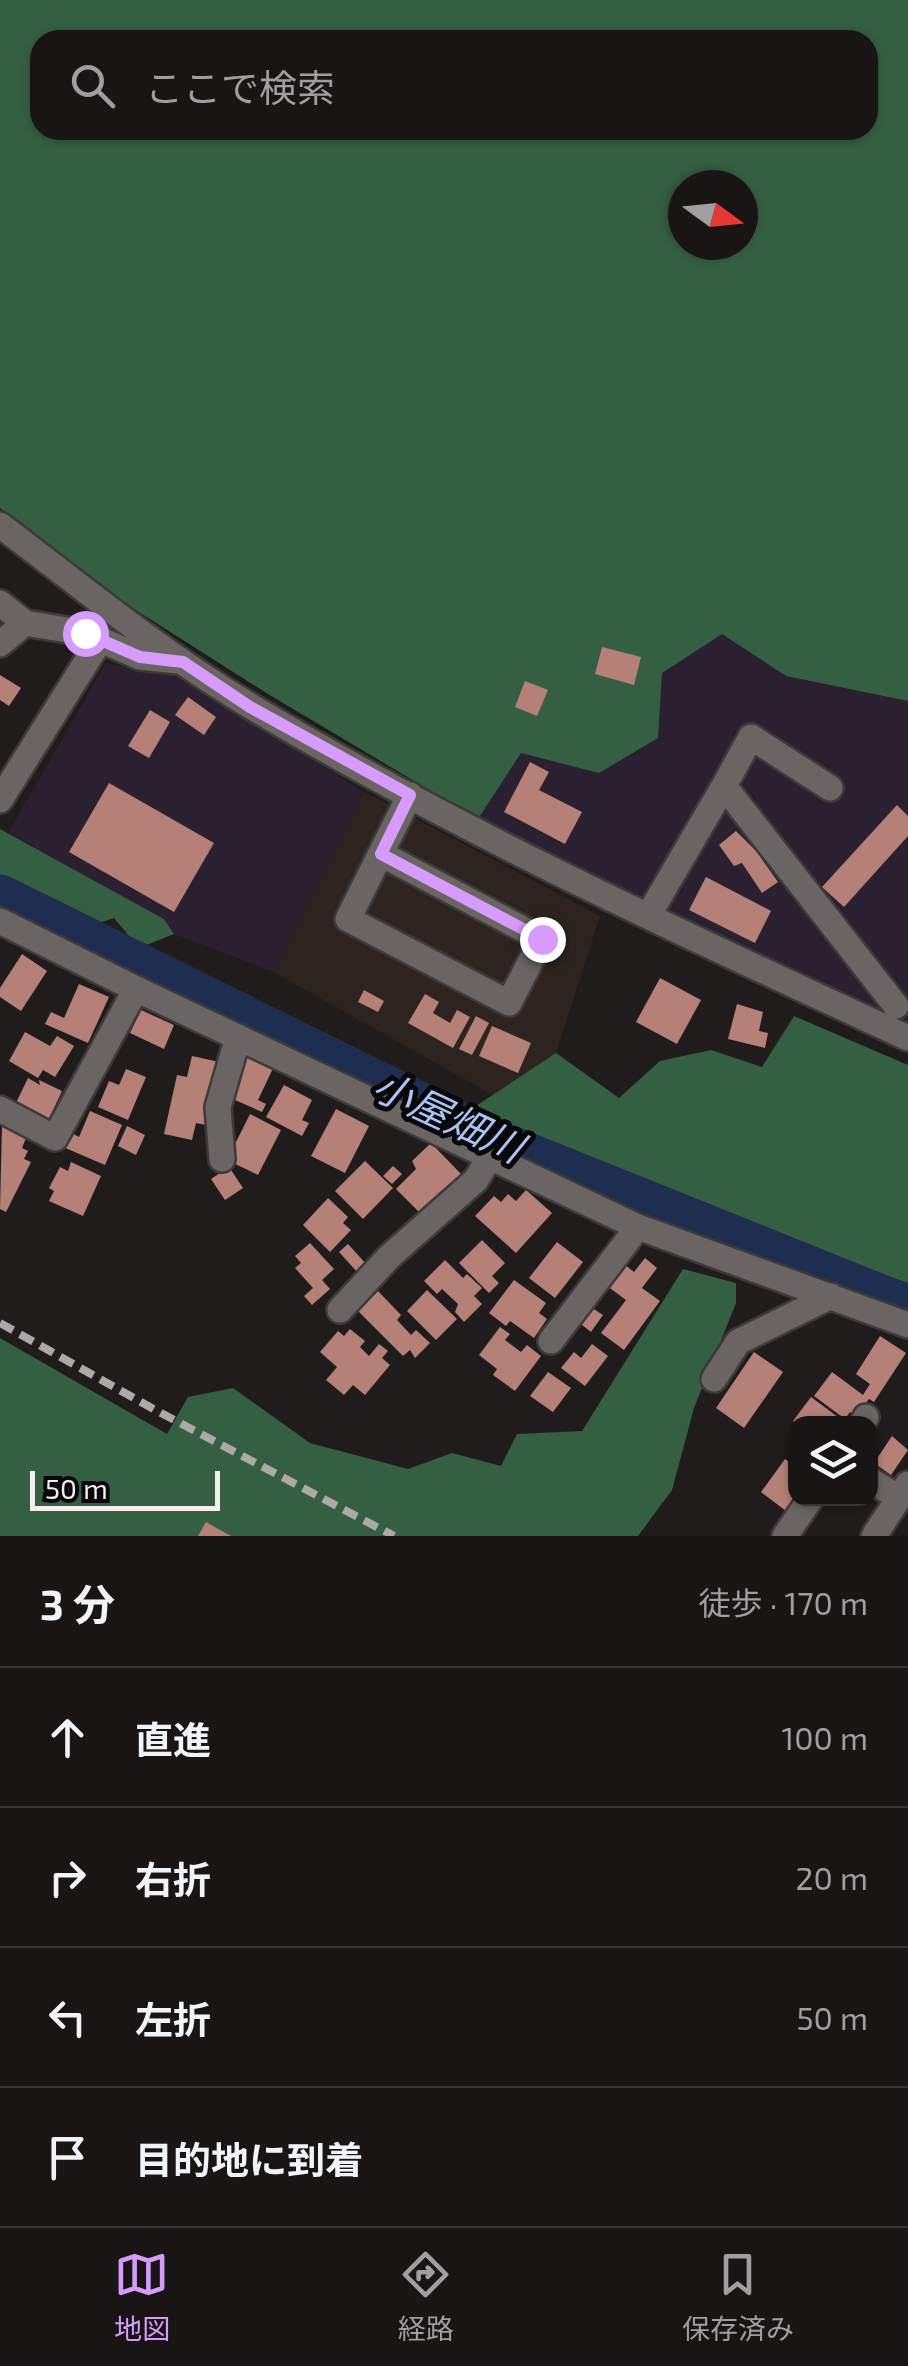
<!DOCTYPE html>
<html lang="ja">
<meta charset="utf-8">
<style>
:root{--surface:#181514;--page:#252222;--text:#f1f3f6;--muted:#9f9fa0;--line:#363434;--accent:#d59cfb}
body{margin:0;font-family:"Exo 2","Noto Sans JP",sans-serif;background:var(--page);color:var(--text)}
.controls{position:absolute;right:30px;bottom:30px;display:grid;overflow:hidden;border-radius:20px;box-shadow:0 2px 8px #0004}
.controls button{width:90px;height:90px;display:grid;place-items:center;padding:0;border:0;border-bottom:2px solid var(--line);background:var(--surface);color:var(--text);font:50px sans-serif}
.compass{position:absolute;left:668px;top:170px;width:90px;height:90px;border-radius:50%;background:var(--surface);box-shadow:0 2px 8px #0004;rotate:105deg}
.scale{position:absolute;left:30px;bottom:25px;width:190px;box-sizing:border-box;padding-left:10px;border:5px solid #f2efee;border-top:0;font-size:28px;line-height:35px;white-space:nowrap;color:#f2efee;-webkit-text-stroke:8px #090707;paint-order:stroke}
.stop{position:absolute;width:30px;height:30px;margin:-22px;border:8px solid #d59cfb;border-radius:50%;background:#fff}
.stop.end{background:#d59cfb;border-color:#fff;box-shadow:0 2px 10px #0008}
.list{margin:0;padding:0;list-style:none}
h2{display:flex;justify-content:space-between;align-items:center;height:130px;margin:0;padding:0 40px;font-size:42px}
h2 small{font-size:32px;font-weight:400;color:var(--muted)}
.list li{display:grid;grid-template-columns:65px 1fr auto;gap:30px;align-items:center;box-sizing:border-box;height:140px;padding:0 40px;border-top:2px solid var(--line)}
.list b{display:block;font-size:38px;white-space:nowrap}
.list em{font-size:32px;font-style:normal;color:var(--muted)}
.icon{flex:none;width:55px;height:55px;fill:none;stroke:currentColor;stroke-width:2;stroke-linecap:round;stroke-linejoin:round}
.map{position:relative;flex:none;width:908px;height:1536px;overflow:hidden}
.search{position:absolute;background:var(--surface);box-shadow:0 2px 8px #0004;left:30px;right:30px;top:30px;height:110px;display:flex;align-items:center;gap:25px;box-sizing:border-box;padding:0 35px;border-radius:30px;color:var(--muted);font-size:38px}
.sheet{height:690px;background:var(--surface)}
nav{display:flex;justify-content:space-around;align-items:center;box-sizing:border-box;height:140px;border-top:2px solid var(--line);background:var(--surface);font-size:28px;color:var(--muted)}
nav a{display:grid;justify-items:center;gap:5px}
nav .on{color:var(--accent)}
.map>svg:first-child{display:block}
.built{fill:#2e241f}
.industrial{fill:#2a202f}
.forest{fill:#355f42;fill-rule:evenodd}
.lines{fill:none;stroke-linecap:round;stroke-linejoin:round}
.river{stroke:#1d2e51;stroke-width:45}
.building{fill:#b58077}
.minor-casing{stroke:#3d3a39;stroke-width:30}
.minor{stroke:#6a6563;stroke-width:25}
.rail{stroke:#ada9a8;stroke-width:8;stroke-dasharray:15 8;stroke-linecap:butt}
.route{stroke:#d59cfb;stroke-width:12}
.labels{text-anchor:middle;stroke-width:10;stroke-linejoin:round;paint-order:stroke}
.water-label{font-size:40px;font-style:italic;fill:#a9c3f5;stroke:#090707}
</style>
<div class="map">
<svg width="908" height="1536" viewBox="0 0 908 1536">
<rect width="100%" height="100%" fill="#201c1b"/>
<!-- built -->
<path class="built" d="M363,791l237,125 -44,137 -63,42 -221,-124z"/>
<!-- industrial -->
<path class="industrial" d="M722,633l64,43 122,25v326l-430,-208 43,-66 78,20 63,-100z
M106,663l72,14 185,114 -91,180 -98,-37 -10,-15 -156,-86z"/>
<!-- forest -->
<path class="forest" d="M0,0h908v701l-122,-25 -64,-42 -60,39 -4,65 -59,35 -78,-20 -43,66 -210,-125 -159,-101 -109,-85zM40,40h828v90h-828zM683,185h60v60h-60z
M0,829l164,90 10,15 -35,14 -25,-30 -27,9 -87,-40z
M794,1016l114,49v218l-75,-26 -363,-147 86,-57 63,45 41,-37 51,-11 51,17z
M683,1269l53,14v20l-42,105 -22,82 -34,46h-638v-198l167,96 21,-37 45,-9 77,55 98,26 44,-16 49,13 16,-32 65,-3z"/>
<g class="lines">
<!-- river -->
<path class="river" d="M0,897l500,247 408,164"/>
</g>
<!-- building -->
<path class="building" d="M602,647l39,10 -7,28 -39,-11z
M0,675l21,13 -12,18 -9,-6z
M525,681l23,9 -11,26 -22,-9z
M188,697l28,20 -12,18 -29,-20z
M150,710l20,12 -21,36 -21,-12z
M530,762l19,10 -10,18 43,22 -17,32 -61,-32z
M109,783l105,60 -40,69 -105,-60z
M897,805l11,11v20l-64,71 -22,-20z
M736,831l20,20 22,31 -16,11 -20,-30 -8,3 -15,-21z
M706,877l65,34 -16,32 -66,-33z
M22,954l25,17 -26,40 -21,-14v-9z
M660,978l41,22 -24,44 -41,-22z
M79,984l30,13 -21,46 -43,-19 6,-12 13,6z
M364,990l20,11 -6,11 -20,-10z
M425,994l14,8 -6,11 17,10 7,-13 13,7 -17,31 -45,-25z
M737,1004l26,8 -4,19 9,2 -3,15 -37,-9z
M141,1010l33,15 -10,24 -34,-16z
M476,1016l13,7 -17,32 -13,-6z
M492,1026l39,17 -13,30 -39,-17z
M25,1032l25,14 7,-10 17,10 -19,31 -12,-7 -5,8 -29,-17z
M246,1051l29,13 -17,36 8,4 -4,8 -36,-16z
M192,1056l27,6 -13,63 -10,-2 -4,17 -28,-6 13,-59 10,2z
M126,1069l20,8 -18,43 -30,-13 11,-26 10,4z
M28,1078l12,7 -1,-5 23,11 -14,30 -33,-16z
M284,1085l28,15 -10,20 7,3 -7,13 -36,-19z
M336,1109l33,17 -24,47 -34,-17z
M90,1111l32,14 -17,40 -42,-18 7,-15 9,5z
M250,1114l31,16 -23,45 -31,-15z
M2,1126l24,12 -4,10 6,3 -4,8 7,3 -25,50 -6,-3z
M127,1126l18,9 -9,20 -18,-9z
M431,1143l31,32 -40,40 -26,-26 20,-20 -4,-8z
M365,1161l28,27 -30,31 -28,-28z
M71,1162l30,14 -18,40 -34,-15 5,-10 -5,-3 11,-21 8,4z
M393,1166l9,8 -10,10 -9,-8z
M229,1167l14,21 -18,12 -14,-21z
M526,1190l26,23 -36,40 -41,-37 19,-20 7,6 7,-8 8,7z
M328,1198l20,19 -5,6 8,7 -21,22 -27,-27z
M482,1240l23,23 -13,13 7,7 -10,10 -30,-30z
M557,1242l26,20 -28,36 -26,-20z
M310,1243l24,26 -12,11 8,9 -18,16 -8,-9 9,-8 -18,-20 6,-5 -6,-7z
M348,1244l20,22 -9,8 -20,-22z
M645,1258l12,10 -15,20 18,13 -36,49 -23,-17 25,-33 -19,-14 17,-22 10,8z
M445,1260l18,18 4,-4 15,14 -8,8 8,8 -18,18 -9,-10 3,-8 -16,-15 -5,5 -13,-13z
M514,1280l32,23 -7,10 8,6 -13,19 -24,-17 -4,5 -17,-13z
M427,1290l30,29 -21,21 -29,-29z
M378,1291l23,24 -4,5 14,15 5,-5 14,13 -15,15 -5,-8 -7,6 -45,-45z
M588,1305l15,10 -12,17 -14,-11z
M500,1327l10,7 -5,6 16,12 6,-7 14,11 -26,35 -22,-16 4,-6 -18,-14z
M350,1329l15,12 -5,6 9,9 10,-12 9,7 -6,7 8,7 -25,30 -12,-10 -9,10 -18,-15 11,-13 -17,-15 18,-21 6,5z
M880,1336l26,17 -32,49 -5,-3 -14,17 -5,-4 -5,7 -31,-23 18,-24 31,23 7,-11 -14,-10z
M592,1344l16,12 -23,30 -24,-18 13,-16 7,6z
M754,1352l29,20 -39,56 -28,-20z
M548,1372l23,16 -18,24 -23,-16z
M811,1397l31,23 -3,4h-42l-4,-3z
M892,1436l16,14 -17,25 -17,-12z
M785,1459l11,8v30l-10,14 -25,-19z
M206,1522l25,14h-33z"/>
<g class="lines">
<!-- minor casing -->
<g class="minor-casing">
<path id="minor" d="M0,525c82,62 163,129 252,182 210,126 434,228 656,331
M0,603l25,20 60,10 55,24 38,4
M0,644l25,-21
M830,788l-79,-51 -27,49 172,220
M0,800l100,-160
M381,854l161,85 -33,64 -161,-84 62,-124
M648,916l76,-130
M0,921l136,68 502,238 270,98
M0,1109l55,29 81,-149
M222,1159l-4,-52 20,-70
M340,1310l49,-53 87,-77 15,-25
M551,1341l87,-114
M714,1379l24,-37 93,-46
M862,1424l4,-7
M870,1480l29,18
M785,1536l26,-38
M874,1536l34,-52"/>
</g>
<!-- minor -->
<use href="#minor" class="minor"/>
<!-- rail -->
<path class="rail" d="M0,1323l159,89 235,124"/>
</g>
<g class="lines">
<!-- route -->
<path class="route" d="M85,633l55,24 43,5 67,45 160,88 -29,59 161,85"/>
</g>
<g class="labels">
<!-- water labels -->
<g class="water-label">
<text transform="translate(448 1117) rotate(25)" y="14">小屋畑川</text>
</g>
</g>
</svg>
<div class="controls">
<button><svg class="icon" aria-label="layers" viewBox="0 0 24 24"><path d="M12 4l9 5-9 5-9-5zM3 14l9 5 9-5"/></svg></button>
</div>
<svg class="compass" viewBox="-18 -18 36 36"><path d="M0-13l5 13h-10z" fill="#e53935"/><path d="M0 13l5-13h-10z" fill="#9f9fa0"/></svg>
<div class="scale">50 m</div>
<div class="stop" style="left:85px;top:633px"></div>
<div class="stop end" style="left:542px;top:939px"></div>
<div class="search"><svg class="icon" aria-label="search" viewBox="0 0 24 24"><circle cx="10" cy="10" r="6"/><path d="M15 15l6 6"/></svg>ここで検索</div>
</div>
<section class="sheet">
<h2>3 分<small>徒歩 · 170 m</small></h2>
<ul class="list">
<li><svg class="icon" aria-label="ahead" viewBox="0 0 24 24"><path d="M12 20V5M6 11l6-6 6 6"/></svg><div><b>直進</b></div><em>100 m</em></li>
<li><svg class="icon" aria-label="right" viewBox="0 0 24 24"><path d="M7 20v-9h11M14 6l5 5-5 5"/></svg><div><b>右折</b></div><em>20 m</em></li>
<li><svg class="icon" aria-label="left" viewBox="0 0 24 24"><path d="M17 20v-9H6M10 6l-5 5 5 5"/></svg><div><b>左折</b></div><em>50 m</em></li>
<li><svg class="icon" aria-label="arrive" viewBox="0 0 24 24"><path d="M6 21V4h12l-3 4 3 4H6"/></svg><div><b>目的地に到着</b></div></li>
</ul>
</section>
<nav>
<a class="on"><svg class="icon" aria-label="map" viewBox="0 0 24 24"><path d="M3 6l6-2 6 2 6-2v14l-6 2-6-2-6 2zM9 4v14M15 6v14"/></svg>地図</a>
<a><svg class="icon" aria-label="directions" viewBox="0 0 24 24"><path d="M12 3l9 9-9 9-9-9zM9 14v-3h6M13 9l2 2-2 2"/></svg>経路</a>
<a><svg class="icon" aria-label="saved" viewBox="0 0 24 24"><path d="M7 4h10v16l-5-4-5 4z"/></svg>保存済み</a>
</nav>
